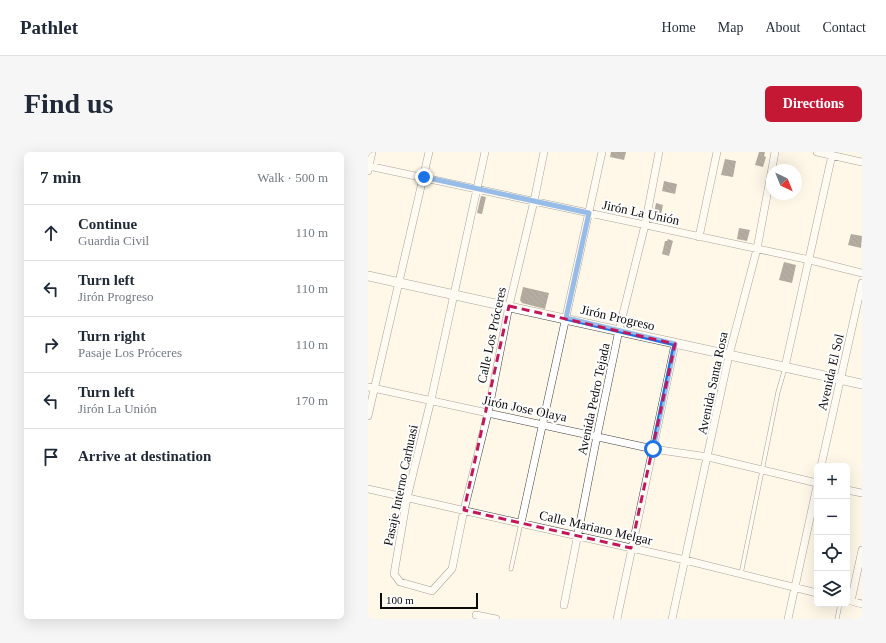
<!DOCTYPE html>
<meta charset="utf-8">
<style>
:root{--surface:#fff;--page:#f6f6f7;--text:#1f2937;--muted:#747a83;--line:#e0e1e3;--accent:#c51835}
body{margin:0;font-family:"Times New Roman",serif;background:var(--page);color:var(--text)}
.controls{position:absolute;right:12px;bottom:12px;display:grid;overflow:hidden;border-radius:6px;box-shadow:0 4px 16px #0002}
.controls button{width:36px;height:36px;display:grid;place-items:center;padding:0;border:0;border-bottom:1px solid var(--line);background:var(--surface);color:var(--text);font:20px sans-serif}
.compass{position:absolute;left:398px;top:12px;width:36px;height:36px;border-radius:50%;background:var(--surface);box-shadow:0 4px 16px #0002;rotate:137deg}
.scale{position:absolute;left:12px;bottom:10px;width:98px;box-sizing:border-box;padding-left:4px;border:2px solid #0a0a0a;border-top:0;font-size:11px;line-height:14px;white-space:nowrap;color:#0a0a0a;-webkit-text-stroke:3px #fff;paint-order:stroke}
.stop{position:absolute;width:12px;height:12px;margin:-9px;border:3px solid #1a73e8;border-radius:50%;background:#fff}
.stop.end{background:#1a73e8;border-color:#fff;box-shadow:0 1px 4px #0008}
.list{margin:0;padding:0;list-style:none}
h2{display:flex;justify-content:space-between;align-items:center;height:52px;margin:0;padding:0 16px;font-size:17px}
h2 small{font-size:13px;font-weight:400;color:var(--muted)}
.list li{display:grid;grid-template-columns:26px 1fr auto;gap:12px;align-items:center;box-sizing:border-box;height:56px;padding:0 16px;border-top:1px solid var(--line)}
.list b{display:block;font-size:15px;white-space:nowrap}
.list p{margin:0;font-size:13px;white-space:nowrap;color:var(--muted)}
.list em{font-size:13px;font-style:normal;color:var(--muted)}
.icon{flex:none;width:22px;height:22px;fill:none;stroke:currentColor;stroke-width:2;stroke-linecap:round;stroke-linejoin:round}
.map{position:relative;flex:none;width:494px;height:467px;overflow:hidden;border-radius:6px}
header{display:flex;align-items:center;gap:24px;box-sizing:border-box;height:56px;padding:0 20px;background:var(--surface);border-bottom:1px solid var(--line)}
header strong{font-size:19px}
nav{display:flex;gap:22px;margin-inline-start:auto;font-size:14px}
.intro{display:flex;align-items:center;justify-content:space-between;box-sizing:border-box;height:96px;padding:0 24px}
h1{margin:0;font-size:28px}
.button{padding:10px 18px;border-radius:6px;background:var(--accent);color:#fff;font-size:14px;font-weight:700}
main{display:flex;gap:24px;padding:0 24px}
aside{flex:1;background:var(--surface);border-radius:6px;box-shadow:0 4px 16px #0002}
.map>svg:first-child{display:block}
.building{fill:url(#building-back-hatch)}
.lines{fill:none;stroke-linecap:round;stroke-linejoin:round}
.service-casing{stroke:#3d3d3d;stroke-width:4.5}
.minor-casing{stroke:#3d3d3d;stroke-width:8}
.tertiary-casing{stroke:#3d3d3d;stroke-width:10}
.service{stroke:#fff;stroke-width:3.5}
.minor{stroke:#fff;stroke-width:7}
.tertiary{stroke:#fff;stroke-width:9}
.route{stroke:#1a73e8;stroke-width:5}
.marked{fill:none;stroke:#c2185b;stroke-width:3;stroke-dasharray:8 5;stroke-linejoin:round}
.labels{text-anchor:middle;stroke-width:4;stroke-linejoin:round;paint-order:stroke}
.street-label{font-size:13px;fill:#0a0a0a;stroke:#fff}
</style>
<header>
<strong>Pathlet</strong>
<nav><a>Home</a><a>Map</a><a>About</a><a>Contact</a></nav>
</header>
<div class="intro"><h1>Find us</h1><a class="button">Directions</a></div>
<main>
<aside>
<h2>7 min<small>Walk · 500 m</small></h2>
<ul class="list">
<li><svg class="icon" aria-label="ahead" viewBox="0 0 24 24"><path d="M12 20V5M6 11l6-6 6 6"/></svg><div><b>Continue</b><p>Guardia Civil</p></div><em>110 m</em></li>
<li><svg class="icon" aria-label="left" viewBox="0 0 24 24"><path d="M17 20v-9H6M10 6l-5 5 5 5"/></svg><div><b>Turn left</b><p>Jirón Progreso</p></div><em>110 m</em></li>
<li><svg class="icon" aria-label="right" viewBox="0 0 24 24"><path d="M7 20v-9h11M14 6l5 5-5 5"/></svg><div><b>Turn right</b><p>Pasaje Los Próceres</p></div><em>110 m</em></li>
<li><svg class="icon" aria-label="left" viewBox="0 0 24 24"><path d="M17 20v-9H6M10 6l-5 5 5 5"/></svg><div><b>Turn left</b><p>Jirón La Unión</p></div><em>170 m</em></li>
<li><svg class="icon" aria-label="arrive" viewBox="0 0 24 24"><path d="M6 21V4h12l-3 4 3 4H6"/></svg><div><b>Arrive at destination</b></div></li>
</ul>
</aside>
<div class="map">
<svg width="494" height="467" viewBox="0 0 494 467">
<defs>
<pattern id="building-back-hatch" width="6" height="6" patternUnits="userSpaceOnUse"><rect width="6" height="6" fill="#544a46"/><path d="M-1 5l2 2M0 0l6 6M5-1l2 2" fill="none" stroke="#68605c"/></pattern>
</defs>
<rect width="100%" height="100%" fill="#fff8e8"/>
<!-- building -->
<path class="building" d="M243,0h15l-2,8 -14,-3z
M391,0h6l-1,4 2,1 -3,10 -8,-2z
M357,7l11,2 -3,16 -12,-2z
M296,29l13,3 -2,10 -13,-3z
M113,44l5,1 -4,17 -5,-1z
M288,51l7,2 -3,15 -7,-2z
M371,76l11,2 -3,11 -10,-2z
M483,82l11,2 -1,12 -13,-3z
M300,87l5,2 -4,15 -7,-2 3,-13h2z
M416,110l12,3 -4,18 -13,-3z
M155,135l26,6 -4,16 -23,-6 -2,-3z"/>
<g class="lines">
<!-- service casing -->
<g class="service-casing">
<path id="service" d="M143,417l10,-46
M373,422l37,-182 7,-24
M469,467l3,-15"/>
</g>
<!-- minor casing -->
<g class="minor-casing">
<path id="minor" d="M117,0l-54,248 -24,98 -13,76 6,8 32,9 20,-22 12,-59 24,-97 21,-107 25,-105 10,-49
M449,0l45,10
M0,14l442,94 52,13
M0,19l4,-19
M331,85l18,-85
M417,215l47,-212
M0,235l285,62 55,8 109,26
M0,264l61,-264
M453,314l41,-183
M0,337l317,71 132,33
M479,338l15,3
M153,371l81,-371
M479,448l15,4
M483,449l11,-51
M196,453l33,-169 22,-106 26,-105 14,-73
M108,463l20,4
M249,467l58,-275
M304,467l57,-264 28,-106 18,-97
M420,467l29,-133"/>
</g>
<!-- tertiary casing -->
<g class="tertiary-casing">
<path id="tertiary" d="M0,124l494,108"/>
</g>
<!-- service -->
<use href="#service" class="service"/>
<!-- minor -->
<use href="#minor" class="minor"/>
<!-- tertiary -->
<use href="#tertiary" class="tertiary"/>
</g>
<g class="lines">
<!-- route -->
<path class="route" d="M56,25l165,36 -23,105 109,26 -22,105"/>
</g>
<!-- marked area -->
<path d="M0 0H494V467H0ZM141,154l166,38 -44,204 -167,-38z" fill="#fff8e8" fill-opacity=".55" fill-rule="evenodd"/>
<path class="marked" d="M141,154l166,38 -44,204 -167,-38z"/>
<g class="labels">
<!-- street labels -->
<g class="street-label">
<text transform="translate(273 60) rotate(12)" y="5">Jirón La Unión</text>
<text transform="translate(250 165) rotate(13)" y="5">Jirón Progreso</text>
<text transform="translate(123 183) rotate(-78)" y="5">Calle Los Próceres</text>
<text transform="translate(462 220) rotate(-77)" y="5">Avenida El Sol</text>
<text transform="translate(344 231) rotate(-78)" y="5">Avenida Santa Rosa</text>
<text transform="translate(225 247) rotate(-78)" y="5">Avenida Pedro Tejada</text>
<text transform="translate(157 256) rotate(12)" y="5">Jirón Jose Olaya</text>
<text transform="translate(32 333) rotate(-78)" y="5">Pasaje Interno Carhuasi</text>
<text transform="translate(228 375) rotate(13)" y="5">Calle Mariano Melgar</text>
</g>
</g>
</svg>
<div class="controls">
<button>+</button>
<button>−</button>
<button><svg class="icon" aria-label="locate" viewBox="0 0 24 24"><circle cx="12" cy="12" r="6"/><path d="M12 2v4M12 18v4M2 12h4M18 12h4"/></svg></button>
<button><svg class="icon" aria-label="layers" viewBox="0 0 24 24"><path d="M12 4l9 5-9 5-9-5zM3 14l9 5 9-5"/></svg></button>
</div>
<svg class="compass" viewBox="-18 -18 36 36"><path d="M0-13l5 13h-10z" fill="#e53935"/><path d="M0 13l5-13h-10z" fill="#747a83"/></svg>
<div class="scale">100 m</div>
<div class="stop" style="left:285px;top:297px"></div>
<div class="stop end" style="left:56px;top:25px"></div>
</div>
</main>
